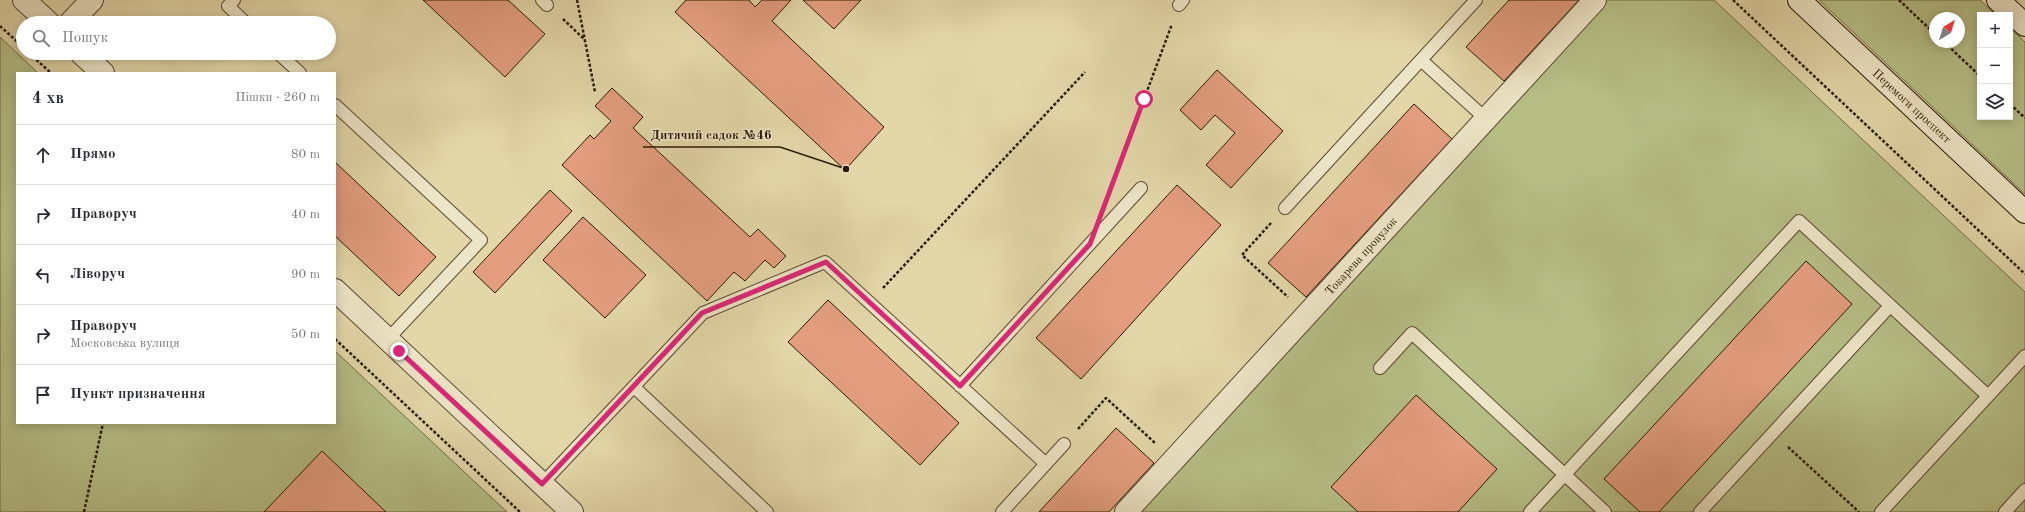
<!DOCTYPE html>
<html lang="uk">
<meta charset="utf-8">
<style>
:root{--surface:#fff;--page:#f7f7f7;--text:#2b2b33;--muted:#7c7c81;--line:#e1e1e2}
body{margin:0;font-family:"Old Standard TT",serif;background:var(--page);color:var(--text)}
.controls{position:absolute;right:12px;top:12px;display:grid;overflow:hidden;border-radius:0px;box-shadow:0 2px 10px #0003}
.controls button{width:36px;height:36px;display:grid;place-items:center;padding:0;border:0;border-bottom:1px solid var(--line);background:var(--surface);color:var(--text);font:20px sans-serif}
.compass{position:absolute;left:1929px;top:12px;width:36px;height:36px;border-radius:50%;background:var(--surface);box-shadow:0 2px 10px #0003;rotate:38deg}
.stop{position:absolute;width:12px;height:12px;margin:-9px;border:3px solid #db2777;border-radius:50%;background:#fff}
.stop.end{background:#db2777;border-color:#fff;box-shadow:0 1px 4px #0008}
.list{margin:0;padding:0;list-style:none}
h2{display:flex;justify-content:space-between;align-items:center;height:52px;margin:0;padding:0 16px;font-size:17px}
h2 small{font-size:13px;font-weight:400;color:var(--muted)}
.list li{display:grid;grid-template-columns:26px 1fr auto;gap:12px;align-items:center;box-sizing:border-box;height:60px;padding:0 16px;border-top:1px solid var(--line)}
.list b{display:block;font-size:15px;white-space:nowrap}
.list p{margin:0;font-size:13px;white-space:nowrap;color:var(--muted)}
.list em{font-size:13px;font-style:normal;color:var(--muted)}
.icon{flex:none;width:22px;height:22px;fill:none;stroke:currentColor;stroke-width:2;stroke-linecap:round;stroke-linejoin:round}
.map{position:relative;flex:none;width:2025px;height:512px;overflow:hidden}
.search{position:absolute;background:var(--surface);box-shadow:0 2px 10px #0003;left:16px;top:16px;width:320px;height:44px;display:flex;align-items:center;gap:10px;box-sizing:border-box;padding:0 14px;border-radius:22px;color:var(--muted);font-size:15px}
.panel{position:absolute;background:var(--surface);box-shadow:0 2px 10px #0003;left:16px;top:72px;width:320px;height:352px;border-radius:0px}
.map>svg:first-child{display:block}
.green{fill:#b6be86;stroke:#706c44;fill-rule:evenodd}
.building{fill:#e49e7f;stroke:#2a1a02}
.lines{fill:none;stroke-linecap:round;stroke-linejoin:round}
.lane-casing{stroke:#58492c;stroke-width:14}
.street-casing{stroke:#58492c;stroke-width:24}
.secondary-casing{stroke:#2a1a02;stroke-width:24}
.path{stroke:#2a1a02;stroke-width:2.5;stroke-dasharray:3 2;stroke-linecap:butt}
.lane{stroke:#ede5c7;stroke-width:12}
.street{stroke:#ede5c7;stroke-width:22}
.secondary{stroke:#ede5c7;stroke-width:22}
.route{stroke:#db2777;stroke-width:5}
.labels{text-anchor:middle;stroke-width:3;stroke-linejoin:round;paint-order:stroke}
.street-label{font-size:12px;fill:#2a1a02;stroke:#ede5c7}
.leader{fill:none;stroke:#2a1a02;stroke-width:1.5}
.callout-dot{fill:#2a1a02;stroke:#ede5c7;stroke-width:1.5}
.callout-label{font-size:13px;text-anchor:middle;font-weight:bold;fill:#2a1a02;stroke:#ede5c7;stroke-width:3;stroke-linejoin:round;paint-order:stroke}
</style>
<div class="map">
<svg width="2025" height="512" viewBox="0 0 2025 512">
<rect width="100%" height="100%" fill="#e3d7a9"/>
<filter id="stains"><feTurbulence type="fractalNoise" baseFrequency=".005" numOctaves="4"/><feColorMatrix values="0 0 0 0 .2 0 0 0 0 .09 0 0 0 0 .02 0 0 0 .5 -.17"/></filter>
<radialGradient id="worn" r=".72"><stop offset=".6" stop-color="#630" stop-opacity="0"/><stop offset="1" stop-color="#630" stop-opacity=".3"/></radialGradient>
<!-- green -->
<path class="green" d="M1606,0h108l311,292v220h-888z
M1819,0h161l16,15h-16v102h30v-89l15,14v152zM1935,18h24v24h-24z
M0,37l38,36h-21v350h318v-72l172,161h-507z"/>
<!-- building -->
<path class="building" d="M423,0h85l37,34 -40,43z
M686,0h63l6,7 7,-7h29l-19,21 112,106 -39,43 -170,-158z
M803,0h58l-27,29z
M1509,0h70l-75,81 -38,-34z
M1217,70l66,61 -52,57 -25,-23 29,-32 -20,-18 -14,15 -21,-20z
M612,88l31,29 -10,11 117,109 8,-8 28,27 -12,12 -9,-8 -20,21 -11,-9 -27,29 -145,-136 28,-30 4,4 17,-18 -16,-15z
M1414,104l38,35 -146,158 -38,-34z
M335,162l101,95 -37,39 -64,-60z
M1177,185l44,40 -140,154 -45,-41z
M550,190l22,21 -77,82 -22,-21z
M583,217l63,58 -41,43 -62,-58z
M1806,261l46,43 -193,208h-19l-36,-33z
M828,300l131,123 -39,42 -132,-123z
M1416,395l81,74 -39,43h-100l-27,-25z
M1116,428l38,35 -45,49h-70z
M322,451l64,61h-122z"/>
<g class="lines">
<!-- lane casing -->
<g class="lane-casing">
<path id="lane" d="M234,0l-6,6 18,17
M542,0l5,5
M1179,5l4,-5
M278,53l22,20
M1421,60l65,59
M335,105l146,135 -93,99
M1285,208l191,-208
M1380,368l32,-35 193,179
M960,386l181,-198
M634,387l133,125
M542,484l161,-171 122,-51 221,202
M1002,512l62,-68
M1530,512l269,-291 189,175
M1700,512l190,-206
M1881,512l144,-156
M2005,512l20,-22"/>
</g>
<!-- street casing -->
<g class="street-casing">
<path id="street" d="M24,0l25,23
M70,23l22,-23
M81,53l22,20
M335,290l237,222
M1126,512l469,-512"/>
</g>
<!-- secondary casing -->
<g class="secondary-casing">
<path id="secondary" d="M1799,0l226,212
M1998,0l27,25"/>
</g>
<!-- path -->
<path class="path" d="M577,0l18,92
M1733,0l292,274
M1899,0l36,34
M563,19l21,20
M0,26l23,21
M1944,42l36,34
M29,53l22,20
M2010,104l15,14
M1111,188l61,-164
M1271,223l-29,32 46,42
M883,288l202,-216
M335,339l185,173
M1078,429l28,-31 49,45
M1788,447l71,65
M84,512l19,-89"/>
<!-- lane -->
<use href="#lane" class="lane"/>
<!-- street -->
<use href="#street" class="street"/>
<!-- secondary -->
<use href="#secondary" class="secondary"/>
</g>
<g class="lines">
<!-- route -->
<path class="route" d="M399,351l143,133 160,-171 124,-51 134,124 130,-142 54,-145"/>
</g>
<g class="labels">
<!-- street labels -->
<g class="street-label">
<text transform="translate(1912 106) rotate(43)" y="4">Перемоги проспект</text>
<text transform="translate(1361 256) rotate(-48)" y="4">Токарева провулок</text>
</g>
</g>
<!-- callouts -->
<path class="leader" d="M846 169L780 147H643"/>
<circle class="callout-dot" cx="846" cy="169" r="4"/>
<g class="callout-label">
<text x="711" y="139">Дитячий садок №46</text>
</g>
<rect width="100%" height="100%" filter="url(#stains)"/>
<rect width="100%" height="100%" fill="url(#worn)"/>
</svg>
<div class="controls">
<button>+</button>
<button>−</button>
<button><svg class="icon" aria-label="layers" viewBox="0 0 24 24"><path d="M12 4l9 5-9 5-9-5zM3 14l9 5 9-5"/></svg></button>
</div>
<svg class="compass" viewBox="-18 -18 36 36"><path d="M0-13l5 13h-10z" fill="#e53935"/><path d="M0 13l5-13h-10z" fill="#7c7c81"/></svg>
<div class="stop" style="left:1144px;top:99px"></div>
<div class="stop end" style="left:399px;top:351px"></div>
<div class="search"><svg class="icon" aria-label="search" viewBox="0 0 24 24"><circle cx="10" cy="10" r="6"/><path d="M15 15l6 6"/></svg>Пошук</div>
<section class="panel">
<h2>4 хв<small>Пішки · 260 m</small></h2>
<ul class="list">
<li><svg class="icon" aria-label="ahead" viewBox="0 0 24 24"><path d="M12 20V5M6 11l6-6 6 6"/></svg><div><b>Прямо</b></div><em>80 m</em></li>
<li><svg class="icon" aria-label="right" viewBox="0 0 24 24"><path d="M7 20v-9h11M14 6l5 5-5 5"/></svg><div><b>Праворуч</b></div><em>40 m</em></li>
<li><svg class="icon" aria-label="left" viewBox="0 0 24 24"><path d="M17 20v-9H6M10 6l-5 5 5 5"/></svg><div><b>Ліворуч</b></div><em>90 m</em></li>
<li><svg class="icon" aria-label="right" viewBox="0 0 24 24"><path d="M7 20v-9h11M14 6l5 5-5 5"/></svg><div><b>Праворуч</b><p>Московська вулиця</p></div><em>50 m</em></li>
<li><svg class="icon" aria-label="arrive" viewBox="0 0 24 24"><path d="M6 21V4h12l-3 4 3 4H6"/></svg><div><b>Пункт призначення</b></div></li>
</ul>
</section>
</div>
